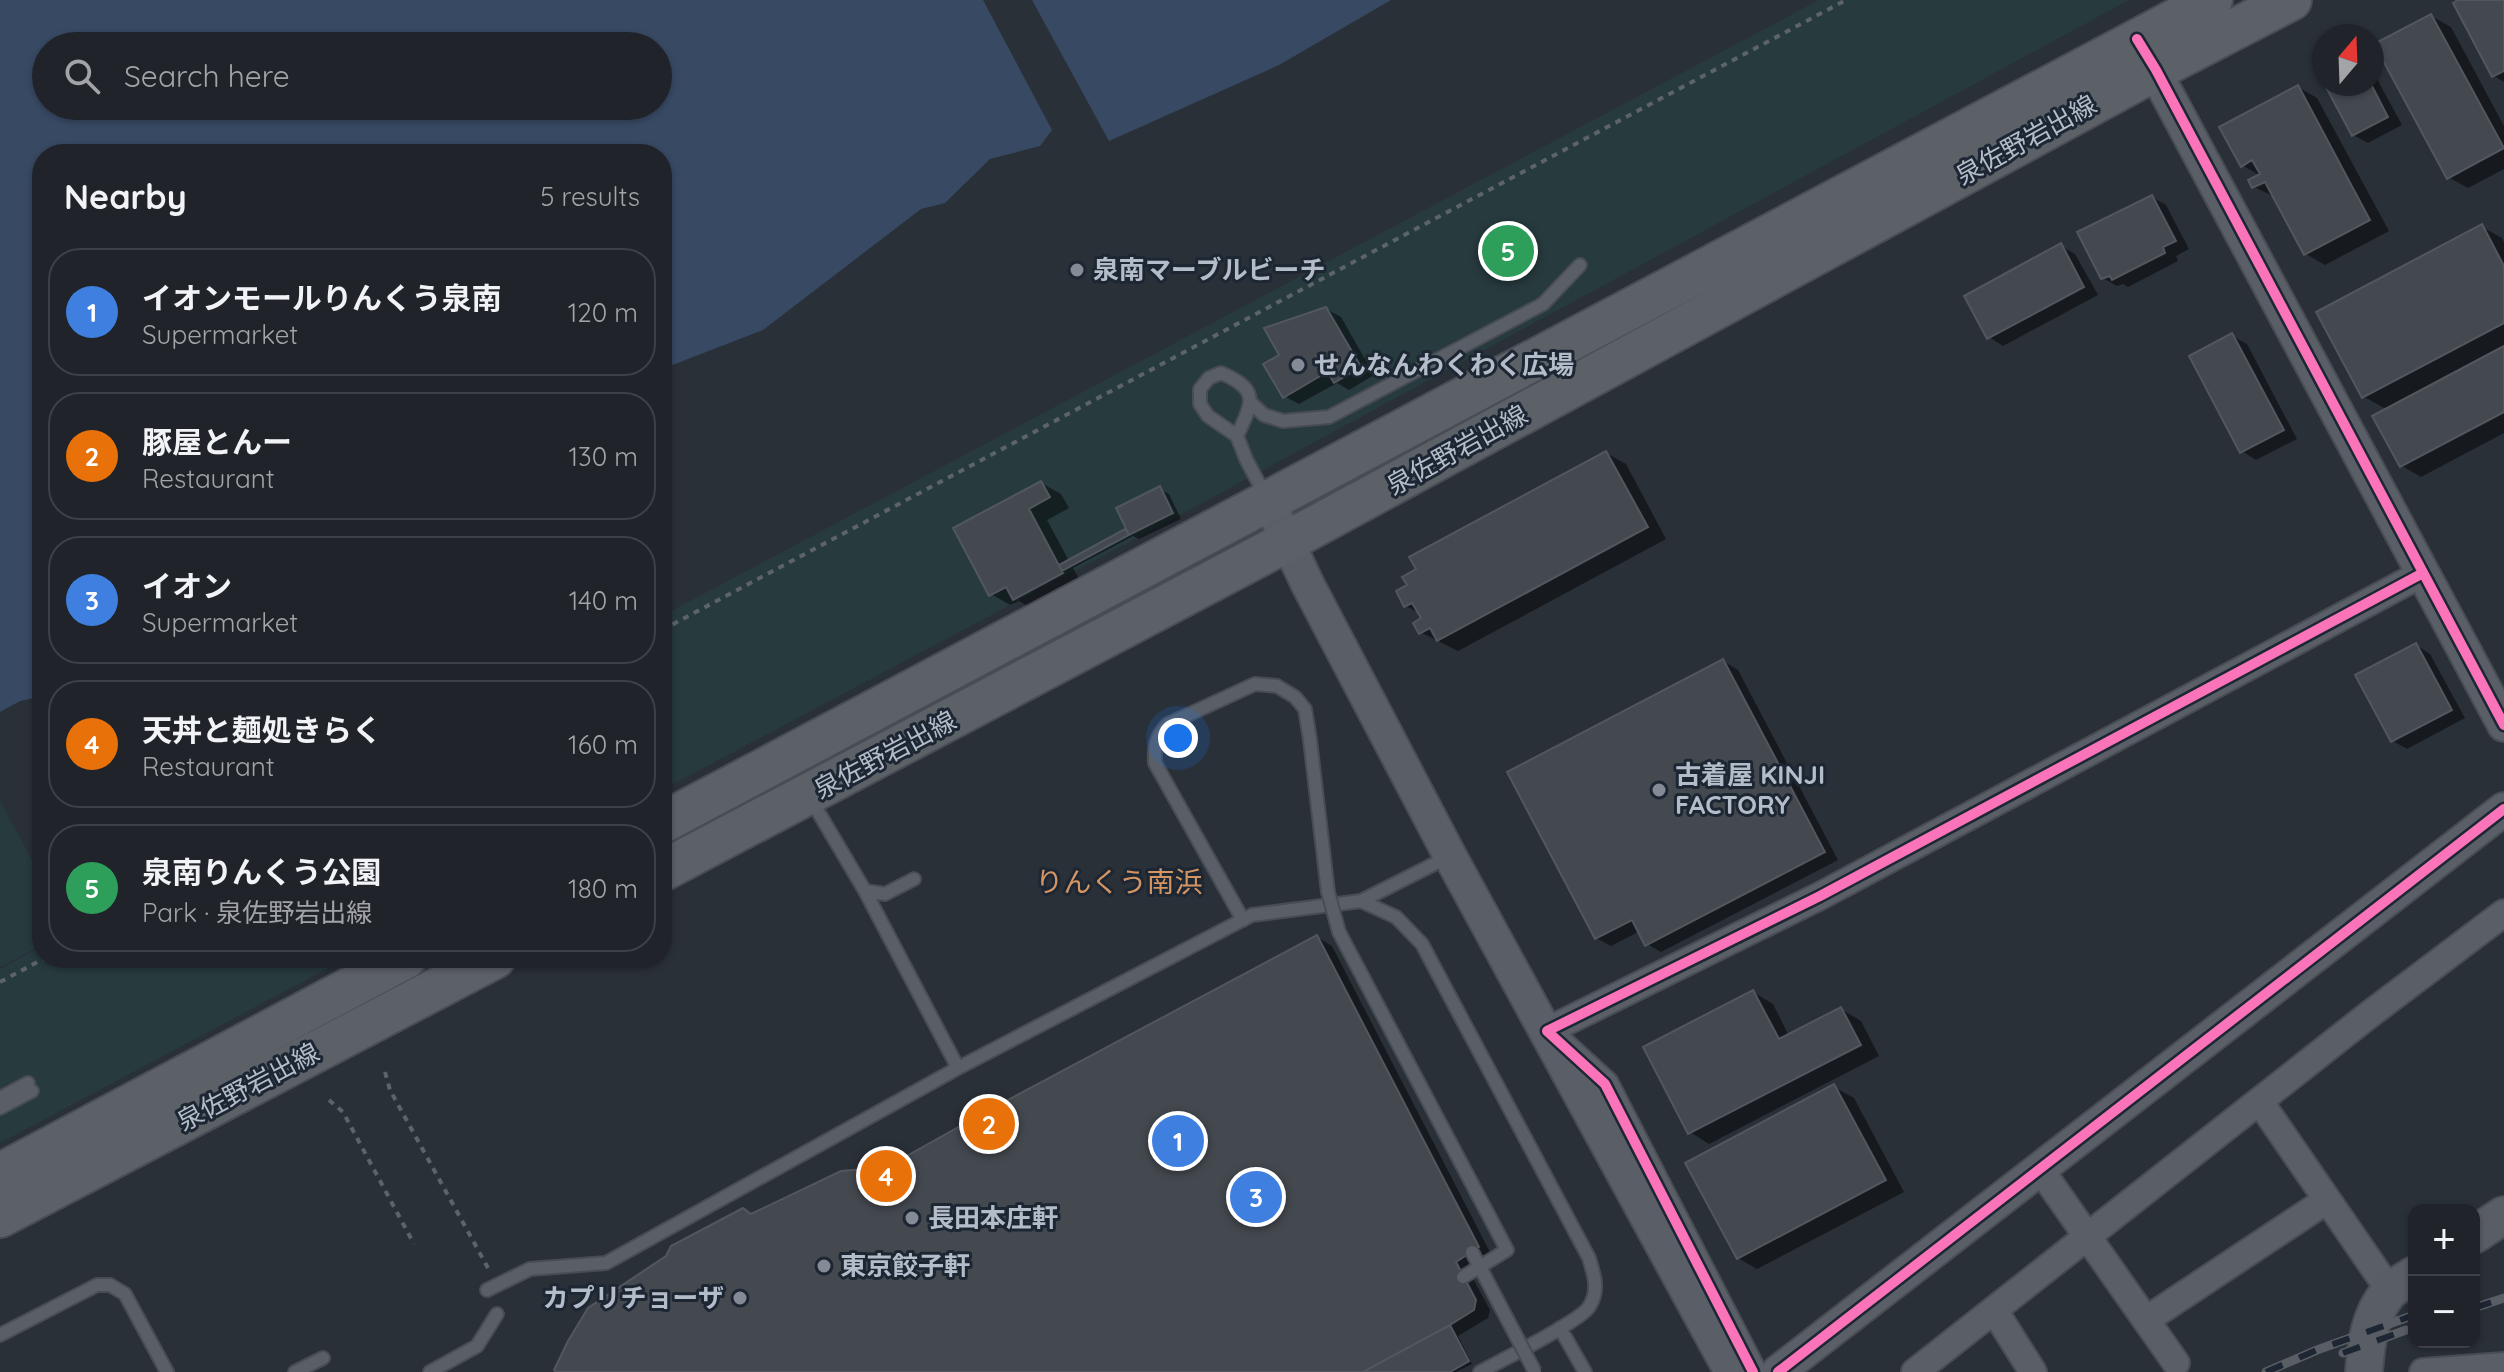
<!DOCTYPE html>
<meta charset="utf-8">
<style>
:root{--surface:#20242a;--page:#2d3036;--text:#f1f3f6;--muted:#a2a4a8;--line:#3d4147;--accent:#848b96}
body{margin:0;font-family:Quicksand,"Noto Sans JP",sans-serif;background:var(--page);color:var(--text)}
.controls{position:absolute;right:24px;bottom:24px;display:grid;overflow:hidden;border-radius:16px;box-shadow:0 2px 6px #0004}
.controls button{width:72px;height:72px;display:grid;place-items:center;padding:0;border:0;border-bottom:2px solid var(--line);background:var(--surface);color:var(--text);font:40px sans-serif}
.compass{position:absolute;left:2312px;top:24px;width:72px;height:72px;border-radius:50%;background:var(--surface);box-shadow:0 2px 6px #0004;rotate:19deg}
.you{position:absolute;left:1178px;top:738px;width:28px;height:28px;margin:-20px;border:6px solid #fff;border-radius:50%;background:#1a73e8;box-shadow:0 0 0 12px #1a73e833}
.badge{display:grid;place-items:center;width:52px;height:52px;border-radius:50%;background:var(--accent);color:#fff;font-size:26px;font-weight:700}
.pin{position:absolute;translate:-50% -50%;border:4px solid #fff;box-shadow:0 2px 8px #0006}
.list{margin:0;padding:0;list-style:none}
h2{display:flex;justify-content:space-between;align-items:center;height:104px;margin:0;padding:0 32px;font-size:34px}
h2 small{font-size:26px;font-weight:400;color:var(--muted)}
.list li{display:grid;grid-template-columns:52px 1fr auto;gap:24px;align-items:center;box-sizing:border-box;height:128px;margin:0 16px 16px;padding:0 16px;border:2px solid var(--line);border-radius:32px}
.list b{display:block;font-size:30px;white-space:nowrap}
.list p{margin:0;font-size:26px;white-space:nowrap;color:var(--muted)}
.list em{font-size:26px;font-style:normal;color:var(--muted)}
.icon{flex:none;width:44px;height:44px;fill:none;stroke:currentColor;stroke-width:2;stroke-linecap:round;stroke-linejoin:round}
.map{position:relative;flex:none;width:2504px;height:1372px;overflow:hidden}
.search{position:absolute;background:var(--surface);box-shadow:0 2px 6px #0004;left:32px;top:32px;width:640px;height:88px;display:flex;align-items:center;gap:20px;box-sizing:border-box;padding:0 28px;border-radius:44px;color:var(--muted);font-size:30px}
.panel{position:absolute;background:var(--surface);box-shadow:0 2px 6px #0004;left:32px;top:144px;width:640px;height:824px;border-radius:32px}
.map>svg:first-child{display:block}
.green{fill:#273a3e}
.water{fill:#384963;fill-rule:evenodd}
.shadow{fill:#0007}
.building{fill:#444950;stroke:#52575f;stroke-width:2}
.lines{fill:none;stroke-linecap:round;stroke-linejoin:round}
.service-casing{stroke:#484c53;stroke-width:16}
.minor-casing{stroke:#484c53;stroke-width:30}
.tertiary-casing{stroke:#484c53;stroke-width:36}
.secondary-casing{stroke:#484c53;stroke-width:40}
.primary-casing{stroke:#484c55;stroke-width:44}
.path{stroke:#5d636a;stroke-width:4;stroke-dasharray:6 6;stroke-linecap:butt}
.service{stroke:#5a5e66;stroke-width:12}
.minor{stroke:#5a5e66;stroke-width:26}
.tertiary{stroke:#5a5e66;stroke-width:32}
.secondary{stroke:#595d64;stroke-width:36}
.primary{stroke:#5c6168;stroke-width:40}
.rail-casing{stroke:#595d64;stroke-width:9}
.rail{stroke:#1d2633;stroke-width:6;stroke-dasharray:18;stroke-linecap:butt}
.service-bridge-casing{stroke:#484c53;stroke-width:16;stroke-linecap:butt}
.service-bridge{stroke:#5a5e66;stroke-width:12}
.cycleway-casing{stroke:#1d2633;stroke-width:15}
.cycleway{stroke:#fb73b8;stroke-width:10}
.poi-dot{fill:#848b96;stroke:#1d2633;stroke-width:3}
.labels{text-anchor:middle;stroke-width:6;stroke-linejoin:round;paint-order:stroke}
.street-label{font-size:26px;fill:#b4bcc9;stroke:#1d2633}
.poi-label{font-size:26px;font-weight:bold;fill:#b4bcc9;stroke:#1d2633;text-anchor:start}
.neighbourhood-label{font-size:28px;fill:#d59563;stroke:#1d2633}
</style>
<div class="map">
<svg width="2504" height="1372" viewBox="0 0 2504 1372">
<rect width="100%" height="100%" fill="#2a3038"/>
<!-- green -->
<path class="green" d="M1819,0h310l-923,501 -544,289v-174z
M0,801l42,78v66l-42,22z
M42,946v12h305l-347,185v-174z"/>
<!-- water -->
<path class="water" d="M0,0h983l69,130 -12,16 -50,13 -45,44 -24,6 -158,121 -101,39v-215h-620v542l-22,5 -20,11zM46,46h612v60h-612z
M1032,0h359l-112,65 -170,76z"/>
<!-- shadow -->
<path class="shadow" d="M2462,0h42v82l-10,-6z
M2431,16l20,11 53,99v43l-36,19 -20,-11z
M2372,70l30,55 -34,18 -15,-8 -27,-51h46z
M2298,87l19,11 72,133 -64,34 -19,-11 -31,-57 -21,-10 7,-11 -19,-11z
M2152,197l14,8 23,44 -13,7 2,5 -50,26 -5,-3 -6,2 -14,-8z
M2482,227l20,11 2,5v190l-83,44 -19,-11 -14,-56 -24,-13z
M2061,246l14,8 23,41 -95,51 -14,-9z
M1326,309l15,8 33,58 -25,15 -12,-7 -38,21 -15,-8z
M2232,336l15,8 50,95 -41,21 -14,-9z
M1606,453l20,11 40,75 -208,112 -38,-19 4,-13 -3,-5 -15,-8z
M1041,483l20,11 8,14 -22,12 22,41 56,-30 5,3 30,-45 9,5 12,25 -42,20 -6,-3 -60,32 9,16 -48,26 -15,-9 -9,4 -19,-11 -36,-65z
M2416,645l14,9 35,64 -58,31 -14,-8z
M1723,661l15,9 100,190 -177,92 -14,-8 -7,-13 -29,15 -15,-8z
M1317,937l15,9 160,310 -23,15 21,39 -2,8 -30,18 14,28 -16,8h-898l195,-156 135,-47z
M1753,992l20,12 16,32 52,-27 20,12 18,35 -170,88 -19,-12z
M1834,1087l20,11 50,94 -147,77 -19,-11z"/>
<!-- building -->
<path class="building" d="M2458,0h46v71l-12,6 -39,-74z
M2431,14l73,134 -57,31 -73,-135z
M2324,71v13h47l17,33 -36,19 -33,-62z
M2298,85l72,135 -66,35 -39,-73 -13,6 -4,-8 12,-6 -8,-14 -11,7 -22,-40z
M2152,195l24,46 -13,6 2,6 -53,27 -2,-4 -9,3 -24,-47z
M2482,224l22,42v57l-142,75 -46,-86z
M2061,243l23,44 -97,52 -23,-43z
M1326,307l35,60 -27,16 -7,-11 -44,26 -20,-34 16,-9 -15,-27z
M2232,333l52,97 -44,23 -51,-97z
M2504,346v66l-104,55 -28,-51z
M1606,451l42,76 -211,114 -7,-13 -11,6 -6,-11 8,-5 -9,-15 -8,4 -8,-16 11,-6 -5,-8 14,-8 -7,-12z
M1041,481l9,16 -21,12 34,64 -50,27 -7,-13 -17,9 -36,-68z
M1160,486l13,27 -44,22 -13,-27z
M1125,529l4,6 -67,36 -3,-6z
M2416,643l36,67 -61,32 -36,-67z
M1723,659l102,193 -180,94 -13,-26 -37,19 -88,-167z
M1317,935l162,312 -23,15 20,38 -2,10 -24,15 -87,47h-807l-2,-2 14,-29 20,-33 78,-52 5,-10 72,-38 8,6 90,-43 46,-4 91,-51z
M1753,990l26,49 62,-32 20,38 -173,89 -45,-87z
M1834,1084l52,96 -149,79 -52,-96z
M1450,1325l19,36 -19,11h-87z"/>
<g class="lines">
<!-- service casing -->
<g class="service-casing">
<path id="service" d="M1251,403l13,12 19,6 46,-4 214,-113 37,-39
M1237,436c15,-33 24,-46 -16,-63l-12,5 -9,11v15l8,12 29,20 9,23 20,38
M810,798l55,93 93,177
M865,891l20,3 29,-15
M1361,901l35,16 26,27 167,314c5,17 11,32 0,49 -10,15 -89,54 -109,65
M1243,920l-88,-157c-1,-17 1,-27 13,-39l87,-40 22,2 18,11 10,12 5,31
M0,1098l28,-15
M0,1108l32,-17
M487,1290l43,-21 76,-6 352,-195 294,-153 109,-14 89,-45
M1560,1328l25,44
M0,1335l97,-50h13l15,9 42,78
M295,1372l28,-14
M430,1372l47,-26 20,-32"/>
</g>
<!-- minor casing -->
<g class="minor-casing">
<path id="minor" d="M2260,1102l130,189
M2040,1169l136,194
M1994,1310l39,62
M2146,1320l181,-120
M1753,1372l-148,-288 -58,-53 273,-135 603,-323
M1915,1372l455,-358 134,-101
M2423,1372l81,-6"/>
</g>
<!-- tertiary casing -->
<g class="tertiary-casing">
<path id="tertiary" d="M2143,49l361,676
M1269,502l38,81 143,273 281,516
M1778,1372l726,-563"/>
</g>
<!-- secondary casing -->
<g class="secondary-casing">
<path id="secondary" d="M2474,1235l30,-20
M2364,1372c2,-28 5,-56 24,-79 6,-7 18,-12 26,-18"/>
</g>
<!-- primary casing -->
<g class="primary-casing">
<path id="primary" d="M662,823l1550,-823
M662,871l624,-329 870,-472 135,-70
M0,1174l406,-216
M0,1217l495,-259"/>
</g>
<!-- path -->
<path class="path" d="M662,630l1184,-630
M0,982l45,-24
M385,1072l5,18 98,178
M329,1100l14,12 71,132"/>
<!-- service -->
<use href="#service" class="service"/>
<!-- minor -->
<use href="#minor" class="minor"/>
<!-- tertiary -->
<use href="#tertiary" class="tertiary"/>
<!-- secondary -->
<use href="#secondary" class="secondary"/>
<!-- primary -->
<use href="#primary" class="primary"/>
<!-- rail casing -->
<g class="rail-casing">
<path id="rail" d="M2474,1308l30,-10
M2343,1353l63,-23
M2266,1372l51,-22 97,-35"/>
</g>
<!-- rail -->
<use href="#rail" class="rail"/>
<!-- service-bridge casing -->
<g class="service-bridge-casing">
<path id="service-bridge" d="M1310,740l18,152 11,40 168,318 -44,27
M1472,1252l63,120"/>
</g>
<!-- service-bridge -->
<use href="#service-bridge" class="service-bridge"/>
<!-- cycleway casing -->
<g class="cycleway-casing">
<path id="cycleway" d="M2137,39l19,31 348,655
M1753,1372l-148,-288 -58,-53 273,-135 603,-323
M1778,1372l726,-563"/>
</g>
<!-- cycleway -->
<use href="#cycleway" class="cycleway"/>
</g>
<!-- markers -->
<g class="poi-dot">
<circle cx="1077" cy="270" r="8"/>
<circle cx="1298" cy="365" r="8"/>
<circle cx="1659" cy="790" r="8"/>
<circle cx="912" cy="1218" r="8"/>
<circle cx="824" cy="1266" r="8"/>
<circle cx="740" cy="1298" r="8"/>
</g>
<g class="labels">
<!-- street labels -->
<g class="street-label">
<text transform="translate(2026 140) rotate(-29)" y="9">泉佐野岩出線</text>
<text transform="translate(1457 450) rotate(-29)" y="9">泉佐野岩出線</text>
<text transform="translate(885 755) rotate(-28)" y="9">泉佐野岩出線</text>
<text transform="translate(248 1087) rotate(-28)" y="9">泉佐野岩出線</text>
</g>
<!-- poi labels -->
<g class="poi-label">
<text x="1093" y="279">泉南マーブルビーチ</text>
<text x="1314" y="374">せんなんわくわく広場</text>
<text x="1675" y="784">古着屋 KINJI<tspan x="1675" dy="30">FACTORY</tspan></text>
<text x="928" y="1227">長田本庄軒</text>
<text x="840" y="1275">東京餃子軒</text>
<text x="724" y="1307" text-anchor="end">カプリチョーザ</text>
</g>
<!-- neighbourhood labels -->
<g class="neighbourhood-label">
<text x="1119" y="892">りんくう南浜</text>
</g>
</g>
</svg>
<div class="controls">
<button>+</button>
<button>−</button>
</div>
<svg class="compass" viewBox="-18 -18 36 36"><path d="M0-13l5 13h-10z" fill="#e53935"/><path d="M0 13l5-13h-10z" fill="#a2a4a8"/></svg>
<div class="you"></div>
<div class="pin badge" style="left:1178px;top:1141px;background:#3f7fe0">1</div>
<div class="pin badge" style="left:989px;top:1124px;background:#e8710a">2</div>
<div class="pin badge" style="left:1256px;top:1197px;background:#3f7fe0">3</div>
<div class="pin badge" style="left:886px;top:1176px;background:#e8710a">4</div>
<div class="pin badge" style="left:1508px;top:251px;background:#2e9e5b">5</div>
<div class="search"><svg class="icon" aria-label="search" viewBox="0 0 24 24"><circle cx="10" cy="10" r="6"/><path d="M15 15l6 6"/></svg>Search here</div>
<section class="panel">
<h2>Nearby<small>5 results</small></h2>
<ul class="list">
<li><span class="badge" style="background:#3f7fe0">1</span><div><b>イオンモールりんくう泉南</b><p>Supermarket</p></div><em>120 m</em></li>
<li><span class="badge" style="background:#e8710a">2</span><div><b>豚屋とんー</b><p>Restaurant</p></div><em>130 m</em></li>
<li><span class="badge" style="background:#3f7fe0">3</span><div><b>イオン</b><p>Supermarket</p></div><em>140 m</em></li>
<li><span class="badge" style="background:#e8710a">4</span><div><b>天丼と麺処きらく</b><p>Restaurant</p></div><em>160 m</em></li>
<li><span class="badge" style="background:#2e9e5b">5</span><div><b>泉南りんくう公園</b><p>Park · 泉佐野岩出線</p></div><em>180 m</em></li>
</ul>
</section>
</div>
